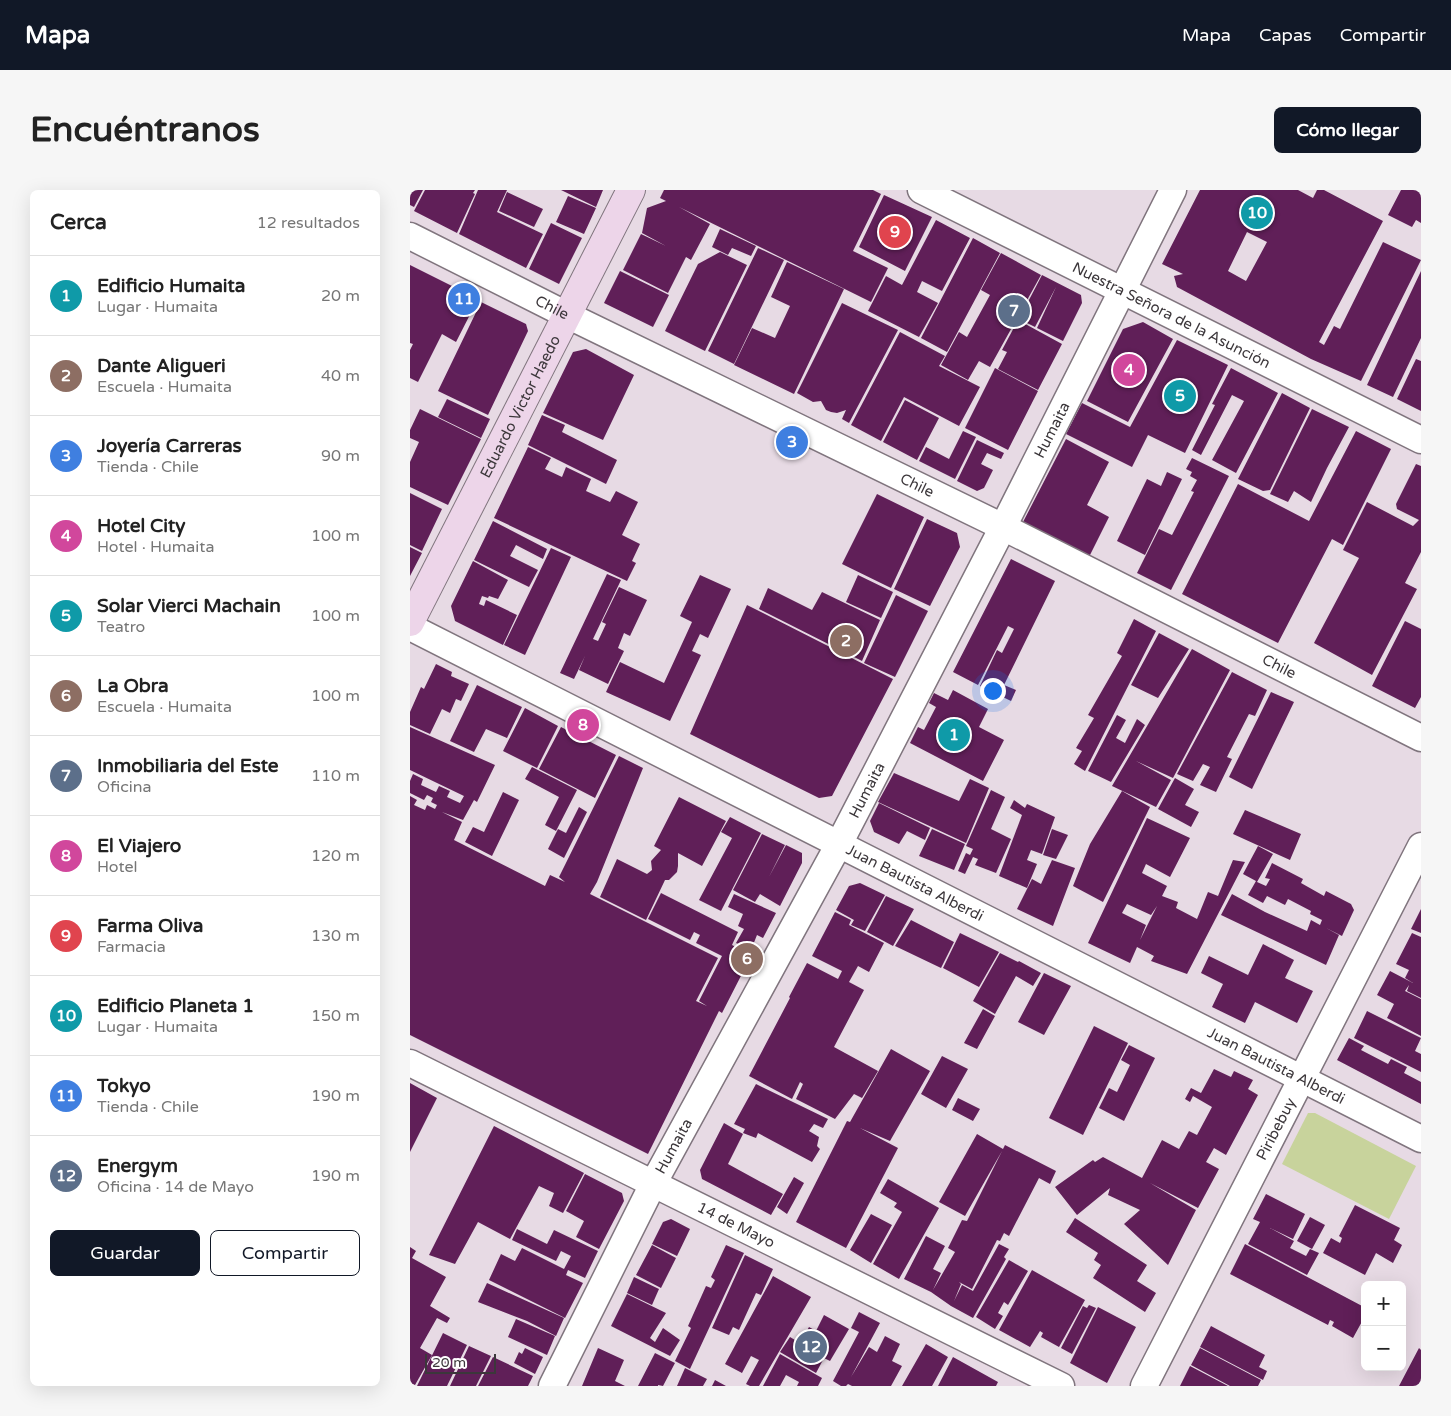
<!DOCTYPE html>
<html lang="es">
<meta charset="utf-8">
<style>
:root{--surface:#fff;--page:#f6f6f6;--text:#222;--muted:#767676;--line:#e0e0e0;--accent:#111827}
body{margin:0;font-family:"Varela Round",sans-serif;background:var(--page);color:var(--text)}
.controls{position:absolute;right:15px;bottom:15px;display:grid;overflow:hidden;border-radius:8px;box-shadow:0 5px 20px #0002}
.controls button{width:45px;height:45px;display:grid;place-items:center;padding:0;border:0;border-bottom:1px solid var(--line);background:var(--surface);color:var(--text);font:25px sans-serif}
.scale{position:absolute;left:15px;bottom:12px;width:71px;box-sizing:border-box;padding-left:5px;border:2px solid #3c373b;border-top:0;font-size:14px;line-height:18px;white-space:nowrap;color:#3c373b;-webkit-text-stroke:4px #fff;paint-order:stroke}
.you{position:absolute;left:582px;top:500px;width:18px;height:18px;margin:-12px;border:4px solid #fff;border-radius:50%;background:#1a73e8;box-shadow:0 0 0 8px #1a73e833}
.badge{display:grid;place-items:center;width:32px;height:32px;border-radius:50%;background:var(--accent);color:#fff;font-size:16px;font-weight:700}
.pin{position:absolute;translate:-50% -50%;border:2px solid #fff;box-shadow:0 1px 5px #0006}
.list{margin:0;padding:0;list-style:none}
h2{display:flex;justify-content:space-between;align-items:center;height:65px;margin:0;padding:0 20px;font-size:21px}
h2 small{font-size:16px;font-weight:400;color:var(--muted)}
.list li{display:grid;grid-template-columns:32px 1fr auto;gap:15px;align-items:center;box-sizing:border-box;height:80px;padding:0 20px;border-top:1px solid var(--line)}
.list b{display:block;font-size:19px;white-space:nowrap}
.list p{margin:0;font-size:16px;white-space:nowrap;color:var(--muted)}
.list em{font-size:16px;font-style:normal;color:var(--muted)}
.actions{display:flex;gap:10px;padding:15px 20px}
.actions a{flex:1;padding:11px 0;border:1px solid var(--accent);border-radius:8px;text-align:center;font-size:18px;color:var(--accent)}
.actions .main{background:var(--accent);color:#fff}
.map{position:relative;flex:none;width:1011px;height:1196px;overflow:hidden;border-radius:8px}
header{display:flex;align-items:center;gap:30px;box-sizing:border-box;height:70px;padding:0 25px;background:var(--accent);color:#fff}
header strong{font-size:24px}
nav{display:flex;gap:28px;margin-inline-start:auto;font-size:18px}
.intro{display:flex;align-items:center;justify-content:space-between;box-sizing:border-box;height:120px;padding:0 30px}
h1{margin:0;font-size:35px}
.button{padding:12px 22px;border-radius:8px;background:var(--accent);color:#fff;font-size:18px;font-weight:700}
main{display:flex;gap:30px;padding:0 30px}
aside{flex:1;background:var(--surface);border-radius:8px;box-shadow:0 5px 20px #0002}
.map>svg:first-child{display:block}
.green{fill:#c8d39c}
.building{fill:#601f58;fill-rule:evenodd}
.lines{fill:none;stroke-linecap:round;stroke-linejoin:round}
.street-casing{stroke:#80757e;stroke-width:29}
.secondary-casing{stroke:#80757e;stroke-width:30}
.street{stroke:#fff;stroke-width:26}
.secondary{stroke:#edd5e9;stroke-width:28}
.labels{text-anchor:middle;stroke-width:5;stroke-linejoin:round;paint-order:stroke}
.street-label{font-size:15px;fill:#3c373b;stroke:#fff}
</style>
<header>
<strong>Mapa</strong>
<nav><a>Mapa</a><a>Capas</a><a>Compartir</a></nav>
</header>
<div class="intro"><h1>Encuéntranos</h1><a class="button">Cómo llegar</a></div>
<main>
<aside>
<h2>Cerca<small>12 resultados</small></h2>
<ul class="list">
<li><span class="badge" style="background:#0f9aa8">1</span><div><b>Edificio Humaita</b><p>Lugar · Humaita</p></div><em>20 m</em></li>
<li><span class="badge" style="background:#8d6e63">2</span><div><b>Dante Aligueri</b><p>Escuela · Humaita</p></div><em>40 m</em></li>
<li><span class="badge" style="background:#3f7fe0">3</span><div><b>Joyería Carreras</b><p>Tienda · Chile</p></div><em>90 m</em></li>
<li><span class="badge" style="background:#d1479c">4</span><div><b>Hotel City</b><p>Hotel · Humaita</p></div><em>100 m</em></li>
<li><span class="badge" style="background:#0f9aa8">5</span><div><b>Solar Vierci Machain</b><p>Teatro</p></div><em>100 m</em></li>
<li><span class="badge" style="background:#8d6e63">6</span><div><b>La Obra</b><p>Escuela · Humaita</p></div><em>100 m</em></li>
<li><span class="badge" style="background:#5c6f8a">7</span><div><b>Inmobiliaria del Este</b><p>Oficina</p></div><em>110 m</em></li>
<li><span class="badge" style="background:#d1479c">8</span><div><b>El Viajero</b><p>Hotel</p></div><em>120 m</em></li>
<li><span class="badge" style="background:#e0444e">9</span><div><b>Farma Oliva</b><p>Farmacia</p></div><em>130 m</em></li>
<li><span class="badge" style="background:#0f9aa8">10</span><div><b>Edificio Planeta 1</b><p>Lugar · Humaita</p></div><em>150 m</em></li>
<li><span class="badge" style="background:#3f7fe0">11</span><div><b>Tokyo</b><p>Tienda · Chile</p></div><em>190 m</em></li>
<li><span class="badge" style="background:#5c6f8a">12</span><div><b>Energym</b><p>Oficina · 14 de Mayo</p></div><em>190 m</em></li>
</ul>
<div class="actions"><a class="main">Guardar</a><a>Compartir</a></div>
</aside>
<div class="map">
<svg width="1011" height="1196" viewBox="0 0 1011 1196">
<rect width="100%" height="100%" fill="#e7dae4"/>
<!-- green -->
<path class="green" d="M898,923h7l101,53 -27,53 -107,-55z"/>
<!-- building -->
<path class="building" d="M0,0h13l-9,17 -4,-2z
M15,0h50l-2,3 2,1 -18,39 -43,-22z
M68,0h29l-10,22 46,22 -17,34 -67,-34z
M151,0h42l-7,17z
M254,0h209l8,4 -28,57 35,17 -17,34 -192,-95 31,17 -19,36 -5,-3 -18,36 -45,-23 18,-36 25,12 -24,-13 5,-25 19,-7 -6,-3z
M790,0h98l15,8 4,-8h7l59,31 -64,121 5,3 10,-19 6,3 43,-87 38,18 -60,121 -50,-22 -134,-72 -3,-11 9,-2 -21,-10zM837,42l20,10 -21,39 -18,-10z
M991,0h20v33l-5,-3 -4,7 -24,-12z
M97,2l36,17 -9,18 -35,-16z
M474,5l48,22 -27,54 -46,-24z
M158,6l28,12 -12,26 -28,-12z
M526,30l34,18 -28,53 -20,-10 -5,11 21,11 -19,34 -51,-26 18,-35 16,9z
M141,33l31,15 -23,46 -30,-15z
M310,39l36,17 -5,10 -19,-8 -4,7 -16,-8z
M563,48l27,15 -53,99 -26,-14z
M348,58l26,12 -50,104 -26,-13z
M310,62l27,13 -42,86 -40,-20 33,-67z
M591,63l40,22 -51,92 -11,-6 -11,19 -27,-15 18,-33 8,5 23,-42 -9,-5z
M377,72l57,27 -50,105 -60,-29 18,-37 23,10 15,-32 -19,-9z
M0,75l68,34 -22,43 -14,-8 -24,48 -8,-4v-28l3,-6 -3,-1z
M210,81l49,24 -16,32 -49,-24z
M1011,81v67l-28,59 -26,-12z
M632,85l39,20 1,8 -19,38 -26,-13 19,-41 -21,40 -16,-8z
M71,112l45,22 2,7 -40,84 -50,-24z
M432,113l56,27 -49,93 -7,-4 4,-9 -9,3 -6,-1 -5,-2 -5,-9 -8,1 -16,-9z
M608,130l44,24 -24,46 -40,-21 9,-17 -5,-2z
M733,132l30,17 -45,83 -41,-21 36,-72z
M490,142l45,24 -6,10 41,21 -21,39 -55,-29 -23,44 -30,-16z
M767,150l51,25 -43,88 -37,-18 -16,32 -66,-33 16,-31 48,24z
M176,159l48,26 -31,65 -60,-27 30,-61z
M1006,169l5,2v50l-24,-12z
M585,178l43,23 -30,59 -43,-22z
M821,178l47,25 -42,80 -24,-13 32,-59 -12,-6 -31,60 -9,-5 23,-45 -3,-1z
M872,203l28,15 -40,82 -7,1 -25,-12z
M37,209l43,20 -9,19 -43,-21z
M495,210l34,18 -22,42 -34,-18z
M10,219l61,30 -33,66 -38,-18v-25l9,-20 -9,-4v-8z
M902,219l37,18 -22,41 -16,34 -17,-11 -6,11 -18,-8z
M132,225l23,10 -3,7 55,28 -11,24 -78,-39z
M553,241l13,6 -21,42 -36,-18 7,-14 23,12z
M946,241l35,18 -48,96 -11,-6 -54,104 -96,-49 56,-110 71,37z
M656,249l43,23 -22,43 22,12 -20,40 -66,-35z
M567,250l27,13 -3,6 -14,-6 -6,11 12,6 -9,18 -7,3 -20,-10z
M118,257l23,11 -6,11 17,8 4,-10 25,12 -5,12 24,11 6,-11 22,11 -16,33 18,9 -8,17 4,2 -9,18 -133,-63z
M782,268l37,18 -58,114 -34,-17 22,-44 13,6 22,-43 -3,-1 6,-11 -7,-4 2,-4 -6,-3z
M1006,274l5,2v86l-16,31 12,6 -45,86 -58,-32 45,-85 -16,-8 24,-48 46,24 6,-6 -22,-11 -1,-5z
M757,282l15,7 -37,76 -28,-14 30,-62 14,7z
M0,303l32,16 -20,42 -12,-6z
M467,304l47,23 -33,71 -49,-24z
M517,329l30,14 3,14 -30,59 -36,-17z
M83,331l54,28 -4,10 -27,-14 -6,11 28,14 -9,17 -55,-27z
M0,357l12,6 -12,23z
M141,358l20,9 -46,98 -21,-10z
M601,369l44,22 -51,104 12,5 -5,11 -31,-15 17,-36 5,3 12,-24 -6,-3 -30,59 -25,-13z
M63,371l35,19 -10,19 -9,-3 -1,2 -6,-2 -3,8 5,2 2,-6 31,15 -14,30 -48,-24 -4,-15z
M197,384l14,6 -28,59 5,2 8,-17 -4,-2 17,-35 28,13 -17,36 -6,-3 -6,15 6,3 -16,33 -29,-14 6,-14 -11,23 -14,-6z
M290,385l31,14 -23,49 -8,-4 -8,17 9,4 -31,66 -64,-29 14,-30 44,21 28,-61 -12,-6z
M448,385l35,17 -12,26 -35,-16z
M358,398l44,22 10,-18 58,28 -18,41 -103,-52z
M486,405l32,16 -33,66 -31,-14z
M337,415l146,74 -61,117 -13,2 -129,-64z
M724,429l22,12 -71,140 -11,-7 8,-13 -6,-3 18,-30 -6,-3 34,-59 -5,-3z
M995,431l16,8v68l-6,11 -43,-22z
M749,443l30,16 -31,49 -27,-13z
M782,459l38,21 -57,108 -37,-17 35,19 -15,27 -44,-21z
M26,474l16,8 -1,4 18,8 -8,17 -5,-2 -6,14 -8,-4 -12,25 -20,-9v-13l11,-25 3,2z
M822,482l35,18 -12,26 -6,-2 -22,43 5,2 -16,33 -16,-7 10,-18 -7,-3 -10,17 -16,-7z
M67,495l45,22 -15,31 -21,-9 -12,23 -24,-11z
M543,500l35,19 -9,18 25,13 -21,41 -73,-38 8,-16 6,3 12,-23 -7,-4 5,-10 14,7z
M861,502l23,10 -42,87 -23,-12z
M115,518l33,18 -21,42 -34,-17z
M707,525l9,5 -10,18 9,5 12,-24 8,6 -34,57 -23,-11z
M0,537l85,38 -18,37 -3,-2 -11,20 -21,-8 20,10 -8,18 91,46 5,-11 15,7 -6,-5 60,-121 24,12 -46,114 -7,12 128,64 -22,43 11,5 -8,-5 23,-45 -26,-13 4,-8 -6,-3 -4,8 -42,-21 13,-26 77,39 -6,13 21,11 -6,12 -11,-5 9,5 -23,45 -3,-2 -71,143 -238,-119v-239l7,4 -3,5 11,5 2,-5 8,4 2,-4 -6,-3 2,-4 -6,-3 -3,5 -14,-7v-12l3,-7 10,5 -2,6 15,7 3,-6 11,5 -3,6 13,6 4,-7 -54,-26z
M151,537l55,28 -21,43 -56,-29z
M122,577l45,23 -21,41 -11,-6 14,-28 -34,-18z
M484,583l65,28 11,-22 19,9 -23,55 -88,-41z
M765,588l19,11 -9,16 14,7 -8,15 -33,-18z
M581,600l14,7 -14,32 20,10 -15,34 -21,-8 3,-6 -5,-2 -8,17 -7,-3 8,-18 4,2 3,-6 -7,-3z
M712,601l28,16 -47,95 -30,-16 17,-42z
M93,602l16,8 -27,56 -27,-14 8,-15 11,5z
M269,607l47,24 -24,45 -24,-13v13l-1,6 -8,8h-4l-19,40 -46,-23 17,-38 30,15 5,-4 -1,-9 10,-11 -7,-4z
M604,610l11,8 2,-4 28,13 -13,37 -11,-4 -4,10 10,4 -10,24 -28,-12 23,-61 -12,-7z
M469,613l51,25 -5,12 -18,-9 -8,13 -25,-12 -4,-11z
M169,617l8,5 -23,46 -16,-9 10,-20 8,4z
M835,620l56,24 -11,26 -57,-26z
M320,627l31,16 -40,78 -22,-11 33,-62 -11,-6z
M737,628l43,20 -20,39 -24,-13 -4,9 25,13 -5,10 16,6 -2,6 21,11 11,-27 10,4 15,-36 12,2 -58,112 -36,-13 3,-5 -17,-9 -7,16 -42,-20zM717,714l24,11 6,-9 -17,34 6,-15 -24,-12z
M522,639l33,15 -11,26 -35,-14z
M642,639l16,6 -12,24 -13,-4z
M352,644l23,11 -16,32 17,-32 16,8v10l-22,43 -20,-12 -5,8 -22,-12z
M848,656l15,8 -16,28 9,4 4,-7 -5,-1 7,-15 31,16 -2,4 23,13 2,-5 25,13 3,6 -12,26 -16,-8 13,7 -13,30 -105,-50 11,-21 33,18 42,19 4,-11 9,5 2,-5 -12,-6 1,-3 -23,-12 -3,6 -18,-9 -4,7 -15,-8 8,-14 -13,-7z
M642,670l23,8 -22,58 -36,-17 15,-30 9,5z
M450,693l25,12 -20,36 -14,-6 3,-5 -18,-10 13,-24z
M324,704l42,19 -13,25 -6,-3 -6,15 -15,-7 8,-14 -6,-3 5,-12 -15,-7z
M476,706l28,13 -21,37 -26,-14z
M1011,719v24l-10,-4z
M425,722l16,8 -2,5 35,18 -15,29 -11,-6 -9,16 15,8 -30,57 44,24 -16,27 -8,-4 -19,25 -39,-20 7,-15 -3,-2 -8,17 -43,-23 41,-78 -1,-1 18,-34 31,16 4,-8 -30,-15z
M501,730l43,22 -13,26 -46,-22z
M550,743l39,19 -20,35 -36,-19z
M1002,743l9,4v61l-14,-7 2,-6 -4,6 16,8v37l-34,-18 7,-14 -17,-9 13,-24 23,12 -8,-5 4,-8 -13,-6z
M853,754l31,16 -9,18 28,13 -16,32 -42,-21 -10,21 -33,-16 11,-23 -22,-11 8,-17 39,19z
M590,763l18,9 1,-1 22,12 -8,13 -17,-10 -21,38 -22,-13z
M634,783l27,13 -27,49 -26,-13z
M573,819l12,7 -18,33 -13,-6z
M957,821l54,27 -6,13 6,3v18l-67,-34z
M684,836l34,17 -45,92 -34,-17z
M939,848l15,8 -3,4 27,14 3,-5 16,8 -3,6 17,9v22l-84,-44z
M719,855l26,13 -31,63 -25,-13 10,-20 8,4 13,-27 -9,-5z
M481,859l39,22 -40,70 -30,-13 38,20 -52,100 -50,-26 51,-101 3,1z
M532,866l26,13 -22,39 -25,-14z
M804,879l17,8 3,-6 19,9 -5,9 10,6 -32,60 -12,-7 -8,14 13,7 -21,39 -48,-25 46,27 -28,55 -44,-41 16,-14 -32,-15 2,-7 -33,27 -22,-28 38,-27 2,2 8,-5 39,21 20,-38 17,9 10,-18 8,4 15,-28 -19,-11 -3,6 -5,-3 6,-11 10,5z
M0,893l27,15 -27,54z
M346,894l72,35 -5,9 -9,-4 -5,7 10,6 -2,9 3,3 -8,13 -54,-29 -2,5 -13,-5 2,-4 -11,-5z
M548,908l22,11 -7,12 -21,-11z
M314,933l19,11 -15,30 55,30 -12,21 -69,-36 -2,-9z
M84,936l90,47 -21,40 -14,-7 5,-13 -15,-7 -29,53 -32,-17 -23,42 -26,-9z
M567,944l26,15 2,-4 51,26 -6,13 -11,-6 -30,58 -5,-3 -4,8 -3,-1 -25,49 -13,-7 2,2 -7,17 8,-16 11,6 26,-47 10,5 -5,8 2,2 -33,59 -22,-12 -20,-14 -27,-13 22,-43 19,10 -12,23 8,4 -8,17 22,-38 -7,-4 14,-28 5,1 35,-70 -37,65 -26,-14z
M175,984l37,19 2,8 -25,48 -23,-12 8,-16 -18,-10z
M384,987l10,6 -17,31 -10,-7z
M478,989l51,29 -40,71 -26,-15 29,-52 -8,-5 3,-4 -17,-10z
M856,1004l39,20 -12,25 -23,-11 24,13 -4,7 16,8 4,-7 9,4 -12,22 -59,-31 12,-22 -7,-3z
M945,1015l45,23 -6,12 8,5 -9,18 -17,-10 -11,22 -42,-22 8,-15 9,5 2,-5 -3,-2z
M461,1024l21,11 -21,38 -21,-13z
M900,1027l15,8 -13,24 -15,-8z
M665,1028l72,47 -10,16 19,12 -11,19 -52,-34 8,-13 -7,-5 4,-7 -32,-21z
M261,1029l19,10 -13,27 -25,-12 11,-22z
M107,1039l30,15 7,-14 44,21 -13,27 -17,-8 -2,5 17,8 -18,35 -76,-38 12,-26 14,7 7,-13 42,21 7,-13 -10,-5 -5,10 -44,-21z
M835,1054l119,63 -3,5 4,1v3l-12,22 -21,-12 2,-4 -4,-2 -2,5 -98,-51z
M242,1055l24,13 -15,30 -25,-13z
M316,1055l18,8 -54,116 -15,-8 16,-33 -3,-2 18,-40 5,2 4,-8 -4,-3z
M0,1057l6,4 -4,7 34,19 -16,29 20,12 -3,5 -10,-5 -17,30 12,7 -17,30 -5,-2z
M335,1065l28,14 -12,26 -5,-2 -17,37 -6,-3 -4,8 -17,-7z
M599,1070l19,11 -20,34 -4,-3 -6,11 5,3 -8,13 -19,-12z
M622,1080l53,30 -26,47 -18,-10 2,-4 -3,-2 -10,16 -31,-17z
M363,1086l38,21 -52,89h-9l-4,-2 13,-24 -8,-4 -9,17 -17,-9z
M224,1087l25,12 -7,16 -25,-12z
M77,1093l77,35 -8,18 -29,-15 -49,-19z
M217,1104l39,19 -16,25 5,4 8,-14 17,12 -10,16 -59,-30z
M679,1115l7,3 -24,46 -11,-6 22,-42 4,2z
M688,1117l38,20 -29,56 -37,-20z
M449,1122l21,11 -29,54 18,-30 8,5 8,-16 15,8 -8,17 10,5 -11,20h-39l-4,-2 -2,2h-5l-8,-5 26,-49 -8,-4z
M414,1125l25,14 -19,32 -6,-3 -8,15 -36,-21 10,-15 10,6 9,-16 7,4z
M106,1129l39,17 -8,19 -39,-18z
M801,1136l54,29 -6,12 8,4 -4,9 -63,-33z
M33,1143l24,12 -20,41h-30z
M516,1154l22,13 -16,29h-30z
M59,1156l22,10 -15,30h-26z
M115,1158l18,9 -8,17 -21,-11 5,-11 3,2z
M188,1158l26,12 -9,21 10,5h-43z
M790,1158l61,32 -3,6h-28l-39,-21z
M1009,1158l2,2v36h-22z
M245,1163l20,10 -12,23 -5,-1v1h-20z
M370,1164l42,24 -4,8h-21l2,-4 -13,-7 -6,11h-17z
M83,1167l40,19 -5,10h-50z
M543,1167l45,25 -2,4h-58z
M780,1176l38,20h-48z
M275,1178l22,11 -4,7h-26z
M305,1190l11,6h-14z"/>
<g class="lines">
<!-- street casing -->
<g class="street-casing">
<g id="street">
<path id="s1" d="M511,0l500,250"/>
<path id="s2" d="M0,46l157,79 436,212 418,211"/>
<path id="s3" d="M0,437l1011,512"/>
<path id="s4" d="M0,873l651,323"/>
<path id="s5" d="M142,1196l101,-202 186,-340 164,-317 170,-337"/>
<path id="s6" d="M734,1196l277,-540"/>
</g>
</g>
<!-- secondary casing -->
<g class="secondary-casing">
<g id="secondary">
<path id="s7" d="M0,432l221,-432"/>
</g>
</g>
<!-- street -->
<use href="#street" class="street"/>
<!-- secondary -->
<use href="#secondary" class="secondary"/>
</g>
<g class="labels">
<!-- street labels -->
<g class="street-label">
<text dy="5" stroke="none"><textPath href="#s2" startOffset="159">Chile</textPath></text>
<text dy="5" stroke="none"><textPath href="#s1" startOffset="280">Nuestra Señora de la Asunción</textPath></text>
<text dy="5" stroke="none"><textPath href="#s7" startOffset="242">Eduardo Victor Haedo</textPath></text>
<text dy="5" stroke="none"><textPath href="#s5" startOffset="1079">Humaita</textPath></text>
<text dy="5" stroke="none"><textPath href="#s2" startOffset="565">Chile</textPath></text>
<text dy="5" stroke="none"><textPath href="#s2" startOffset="970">Chile</textPath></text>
<text dy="5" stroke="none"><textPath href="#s5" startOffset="674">Humaita</textPath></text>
<text dy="5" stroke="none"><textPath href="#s3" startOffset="566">Juan Bautista Alberdi</textPath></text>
<text dy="5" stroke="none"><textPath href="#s3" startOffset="971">Juan Bautista Alberdi</textPath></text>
<text dy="5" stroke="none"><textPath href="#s6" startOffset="289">Piribebuy</textPath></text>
<text dy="5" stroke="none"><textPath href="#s5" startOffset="269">Humaita</textPath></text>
<text dy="5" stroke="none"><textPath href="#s4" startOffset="364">14 de Mayo</textPath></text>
</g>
</g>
</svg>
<div class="controls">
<button>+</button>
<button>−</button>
</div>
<div class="scale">20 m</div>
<div class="you"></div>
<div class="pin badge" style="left:544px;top:545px;background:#0f9aa8">1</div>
<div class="pin badge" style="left:436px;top:451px;background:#8d6e63">2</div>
<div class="pin badge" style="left:382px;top:252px;background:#3f7fe0">3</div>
<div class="pin badge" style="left:719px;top:180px;background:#d1479c">4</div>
<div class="pin badge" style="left:770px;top:206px;background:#0f9aa8">5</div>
<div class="pin badge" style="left:337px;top:769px;background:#8d6e63">6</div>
<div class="pin badge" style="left:604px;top:121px;background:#5c6f8a">7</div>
<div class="pin badge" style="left:173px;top:535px;background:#d1479c">8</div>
<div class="pin badge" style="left:485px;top:42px;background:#e0444e">9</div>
<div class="pin badge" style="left:847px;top:23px;background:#0f9aa8">10</div>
<div class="pin badge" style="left:54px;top:109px;background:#3f7fe0">11</div>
<div class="pin badge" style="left:401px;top:1157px;background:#5c6f8a">12</div>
</div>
</main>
